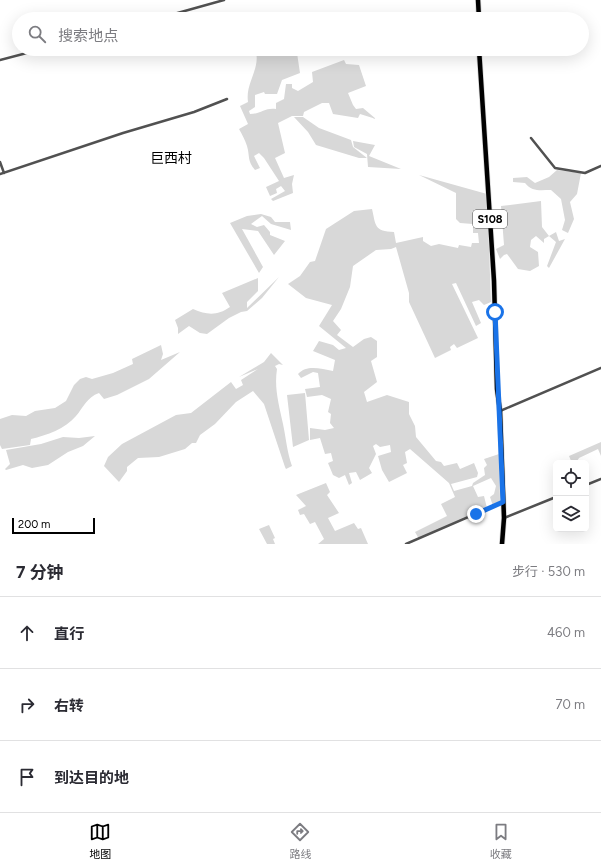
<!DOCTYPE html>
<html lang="zh">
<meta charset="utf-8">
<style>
:root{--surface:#fff;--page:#f7f7f7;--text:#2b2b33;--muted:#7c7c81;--line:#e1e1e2;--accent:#000}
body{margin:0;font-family:Figtree,"Noto Sans SC",sans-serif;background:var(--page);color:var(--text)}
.controls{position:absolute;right:12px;bottom:12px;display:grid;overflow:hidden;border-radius:6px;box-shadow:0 4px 16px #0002}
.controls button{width:36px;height:36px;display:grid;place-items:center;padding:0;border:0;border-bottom:1px solid var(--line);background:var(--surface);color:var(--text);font:20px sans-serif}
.scale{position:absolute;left:12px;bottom:10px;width:83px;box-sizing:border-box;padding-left:4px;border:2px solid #000;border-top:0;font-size:11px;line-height:14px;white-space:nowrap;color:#000;-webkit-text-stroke:3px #fff;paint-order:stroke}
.stop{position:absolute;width:12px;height:12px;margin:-9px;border:3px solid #1a73e8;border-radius:50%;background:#fff}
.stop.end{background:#1a73e8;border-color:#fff;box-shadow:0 1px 4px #0008}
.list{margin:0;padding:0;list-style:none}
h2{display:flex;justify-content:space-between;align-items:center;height:52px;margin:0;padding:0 16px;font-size:17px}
h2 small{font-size:13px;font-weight:400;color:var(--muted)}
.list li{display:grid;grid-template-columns:26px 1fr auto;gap:12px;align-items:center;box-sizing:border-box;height:72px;padding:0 16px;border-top:1px solid var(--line)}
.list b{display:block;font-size:15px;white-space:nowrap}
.list em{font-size:13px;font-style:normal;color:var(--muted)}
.icon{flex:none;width:22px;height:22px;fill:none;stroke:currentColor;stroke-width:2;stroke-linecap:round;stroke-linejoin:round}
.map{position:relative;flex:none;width:601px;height:544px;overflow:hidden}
.search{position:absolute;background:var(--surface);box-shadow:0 4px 16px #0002;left:12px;right:12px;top:12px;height:44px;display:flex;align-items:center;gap:10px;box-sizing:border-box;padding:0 14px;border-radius:22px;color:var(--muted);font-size:15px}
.sheet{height:268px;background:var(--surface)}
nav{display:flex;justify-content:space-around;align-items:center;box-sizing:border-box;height:56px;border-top:1px solid var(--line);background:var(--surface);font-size:11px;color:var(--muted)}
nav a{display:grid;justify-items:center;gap:2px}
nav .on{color:var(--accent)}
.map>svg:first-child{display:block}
.green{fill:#d8d8d8}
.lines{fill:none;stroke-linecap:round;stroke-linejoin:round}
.primary-casing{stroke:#dbdbdb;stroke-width:6}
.street{stroke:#515151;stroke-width:2.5}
.primary{stroke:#000;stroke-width:4.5}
.route{stroke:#1a73e8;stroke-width:5}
.labels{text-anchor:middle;stroke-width:3;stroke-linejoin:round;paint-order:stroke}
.shield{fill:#fff;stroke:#4c4c4c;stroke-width:1}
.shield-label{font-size:11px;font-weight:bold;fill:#000}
.quarter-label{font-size:14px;fill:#000;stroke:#fff}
</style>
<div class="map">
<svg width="601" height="544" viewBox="0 0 601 544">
<rect width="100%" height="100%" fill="#fff"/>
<!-- green -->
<path class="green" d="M255,49h58l-16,4 3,20 -18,7 -5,14h-12l-1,-2 -9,3v12l-6,4 1,3c10,0 16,-7 26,-5v-6l8,-4 2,-15h6v4l6,3 15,-9 -1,-10 32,-12 2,4 13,1 7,21 -18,7 5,12 3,4 7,-1 13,11 -16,-5 -2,4 -25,-4 -4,-11h-7l-18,9 -1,4h-11l-14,7 7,30 -10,5 9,20 10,-3 -2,9 1,9 -20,8 -2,-2 14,-8 -4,-5 -5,3 1,4 -7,3 -4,-9 13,-6 -15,-23 -5,-5 -5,3 6,12 -5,2c-8,-9 -5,-14 -8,-24 -2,-6 -5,-12 -8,-17l9,-5 -8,-18 8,-4c-3,-19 14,-35 7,-53z
M294,117h9l16,11 32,12 2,7 14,11h-8l-43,-13 -8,-13z
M353,141l22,4 -6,11 32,13 -33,-2 -1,-13 -13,-7z
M557,170l24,3 -4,21 -7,8 4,17 -6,14 -6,-3 3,-10 -4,-21 -10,-9c-11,0 -19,2 -26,-7l-12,-1v-4l14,-1 8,6 14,-6z
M419,175l68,19 4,108 -7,3 -5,-5 -7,2 9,21 -5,3 -20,-43 -4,1 26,54 -21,10 -3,-4 -4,3 1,3 -16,8 -26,-56v-9l-13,-46 -5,2 -15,1 -23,16 -3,21 -9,22 -8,12 8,9 -4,5 16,12 11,-8 7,-2 6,4v16l-6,4 6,21 -13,10 3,10 20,-7 22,7v12l6,12 1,11 20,24 5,1 3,4 13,-3 3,6 14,-6 4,10 -1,4 -26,7 3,7 18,-5 1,-3 12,-8 -1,-7 3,-3 -3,-6 15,-5 1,49 -7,3 -3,-9 4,-3 2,-8 -5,-8 -18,8 5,11 6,-1 3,12 -68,31 -4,-7 32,-16 -6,-12 14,-7 -6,-14 -39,-34 -5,3 2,11 -4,2 4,8 -18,9 -7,-12 -4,-14 13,-4 -1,-7 -10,2 -4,-3 -3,2 3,8 -7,14 3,5 -12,7 -4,-8 -7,1 3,10 -3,2 -4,-10 -6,3 -6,-3 -5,-12 5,-2 -2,-8 -6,1 -5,-16 -10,2v-12l15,2 9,-2 -4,-5 1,-9 -3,-2 3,-13 -9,-4 -15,2 -2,-8 15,-2 -2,-14 -5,-1 -12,6 -3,-4c9,-10 23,-5 35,-3l2,-11 -22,-9 6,-10 14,4 6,5 7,-2 -27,-22 13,-21 -26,-7 -18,-14 12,-8 10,-14 5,-1 11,-32 28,-18 18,-2c4,17 2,22 22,23l2,11 27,-6v4l8,5 8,-2 19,4 1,-3 12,2 1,-4h7l-1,-10h-5v-9l-13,-1 -4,-4v-26z
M541,201l1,26 7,9 7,-4 3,9 6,-2 -16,29 -2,-2 9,-24 -7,-6 -5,3v4l-8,-7 -5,4 -1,7 8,5 1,14 -9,5 -12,-2 -11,-15 -3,1 -4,4 -4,-10 8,-4 -3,-39z
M261,214l10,3 4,5h15l1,8 -20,-6 -9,-8 -11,8 6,3 7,-2 6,7v3l15,6 -11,14 -16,-24 -16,-2 21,38 -4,6 -29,-50 17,-7z
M279,277l-17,21 -15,13 -6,1 -12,6 -22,16 -7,-1 -11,-7 -11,8v-6l-3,-8 18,-11c14,6 24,7 37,-2l-8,-14 36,-15v13l-11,11v6z
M161,345l2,9 -2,6 19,-8 -31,27 -32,16 -13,4 -5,-6c-12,4 -16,15 -23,23 -11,13 -29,19 -45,23l-1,6 -28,4 -2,-4v-26l12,-4 14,1 9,-5 20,-3 11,-7 8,-16 6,-6 6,-2 6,2 21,-6 20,-9 -1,-5z
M271,353l12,12 -4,-1 -4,2 2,3c-3,19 2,36 6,55 3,14 4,28 9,42l-6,3 -1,-2 -21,-63 -11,-13 -17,11 -21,22 -15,11 -4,8h-4l-7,6 -26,8 -21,1 -11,9v4l-8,11 -15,-16 4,-9 14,-13 54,-29 15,-2 40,-31 5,7 7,-4 -2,-5 17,-11 -19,8 25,-15z
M305,393l4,47 -16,7 -6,-52z
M95,436l-12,10 -15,6 -20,13 -16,3 -9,-3 -17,5 -1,-1 5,-5 -4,-14 35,-6 22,-7 16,1z
M601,442v14l-3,-7 -19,9 -3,5h-4l-3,-7z
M326,483l4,9 -3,3 12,18 -11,5 7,13 19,-8 4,6 3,-1 7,16h-50l6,-5 -9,-17 -5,2 -6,-10 -4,1 -2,-5 8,-4 -10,-11z
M269,525l6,13 -2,1 2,5h-8l-8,-15z"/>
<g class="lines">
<!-- primary casing -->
<g class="primary-casing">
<path id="primary" d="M478,0l1,19
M479,49l15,232 3,108 3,22 4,107 -2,26"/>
</g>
<!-- street -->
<path class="street" d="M156,19l68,-19
M0,60l42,-11
M531,138l24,30 30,5 16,-7
M0,162l4,11
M0,174l123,-41 71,-21 33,-13
M500,411l101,-43
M586,485l15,-6
M504,518l52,-21
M406,544l97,-42"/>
<!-- primary -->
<use href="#primary" class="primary"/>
</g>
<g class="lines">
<!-- route -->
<path class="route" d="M476,514l27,-12 -8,-190"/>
</g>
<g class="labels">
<!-- shield labels -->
<rect class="shield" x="473" y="210" width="34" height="18" rx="3"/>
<g class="shield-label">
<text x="490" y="223">S108</text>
</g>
<!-- quarter labels -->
<g class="quarter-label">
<text x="171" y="163">巨西村</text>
</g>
</g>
</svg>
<div class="controls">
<button><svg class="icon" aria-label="locate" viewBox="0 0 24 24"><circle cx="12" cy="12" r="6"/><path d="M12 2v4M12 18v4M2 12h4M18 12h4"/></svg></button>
<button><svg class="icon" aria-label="layers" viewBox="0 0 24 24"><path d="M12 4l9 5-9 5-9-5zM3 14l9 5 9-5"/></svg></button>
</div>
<div class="scale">200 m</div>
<div class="stop" style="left:495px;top:312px"></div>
<div class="stop end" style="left:476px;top:514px"></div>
<div class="search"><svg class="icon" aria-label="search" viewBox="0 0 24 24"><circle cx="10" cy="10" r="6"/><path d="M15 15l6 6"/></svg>搜索地点</div>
</div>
<section class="sheet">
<h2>7 分钟<small>步行 · 530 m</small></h2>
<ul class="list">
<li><svg class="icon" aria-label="ahead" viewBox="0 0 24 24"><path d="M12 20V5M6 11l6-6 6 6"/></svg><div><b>直行</b></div><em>460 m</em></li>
<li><svg class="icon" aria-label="right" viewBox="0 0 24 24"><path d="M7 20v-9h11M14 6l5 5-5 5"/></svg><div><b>右转</b></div><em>70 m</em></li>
<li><svg class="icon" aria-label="arrive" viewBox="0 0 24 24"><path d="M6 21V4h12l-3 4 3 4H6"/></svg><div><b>到达目的地</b></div></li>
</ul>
</section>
<nav>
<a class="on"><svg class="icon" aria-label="map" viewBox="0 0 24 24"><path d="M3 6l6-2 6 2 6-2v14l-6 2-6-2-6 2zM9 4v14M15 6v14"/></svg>地图</a>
<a><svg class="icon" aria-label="directions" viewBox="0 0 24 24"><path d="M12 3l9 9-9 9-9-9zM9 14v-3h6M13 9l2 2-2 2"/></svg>路线</a>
<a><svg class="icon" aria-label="saved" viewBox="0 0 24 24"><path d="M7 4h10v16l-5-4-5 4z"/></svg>收藏</a>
</nav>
